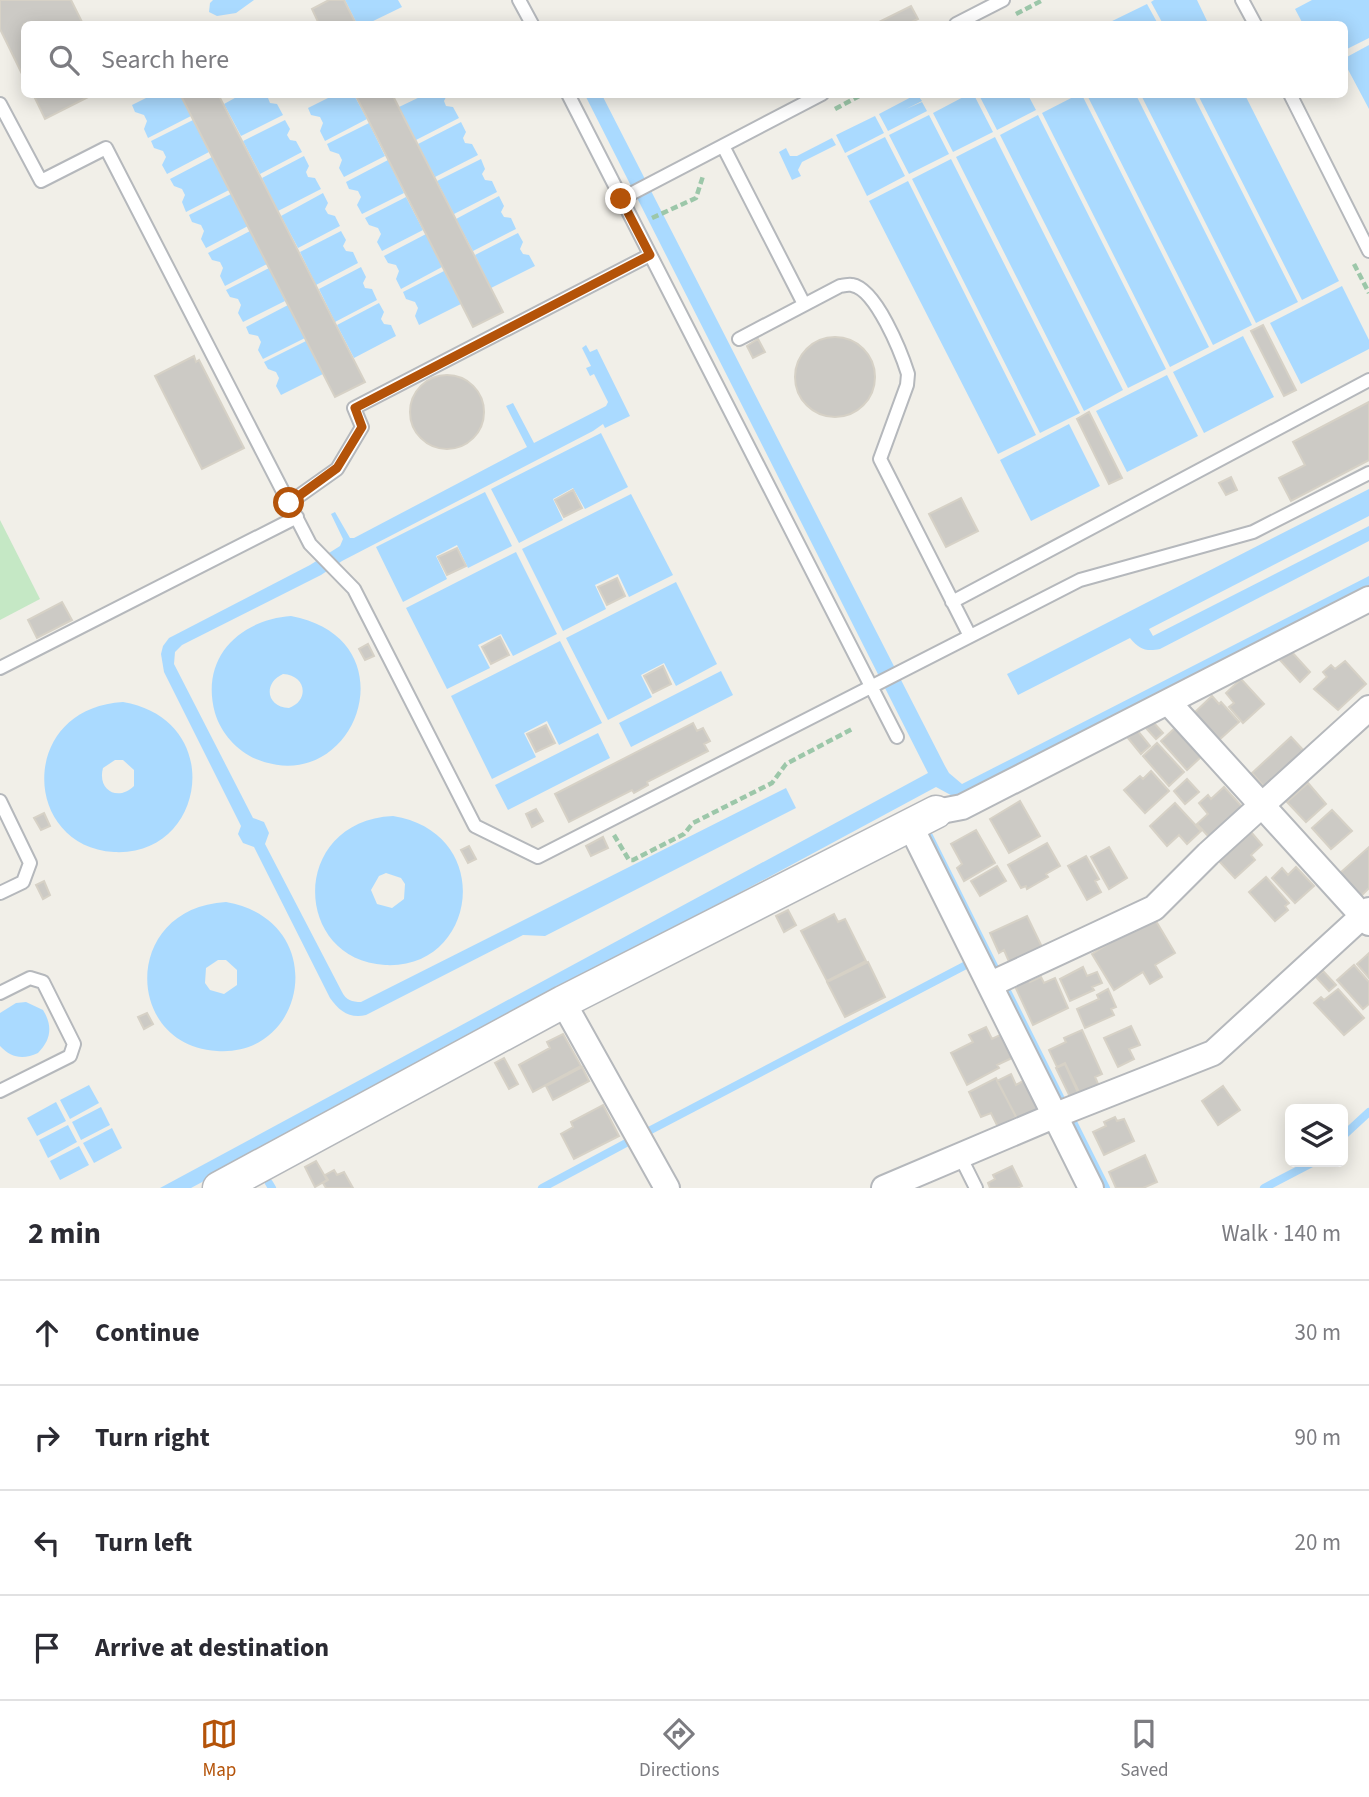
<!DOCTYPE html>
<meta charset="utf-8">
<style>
:root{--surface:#fff;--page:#f7f7f7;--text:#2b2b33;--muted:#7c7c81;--line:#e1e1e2;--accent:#b45309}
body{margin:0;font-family:"Source Sans 3",sans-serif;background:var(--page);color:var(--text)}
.controls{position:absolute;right:21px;bottom:21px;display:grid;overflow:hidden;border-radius:10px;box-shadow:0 4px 18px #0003}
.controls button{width:63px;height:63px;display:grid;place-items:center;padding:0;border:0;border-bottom:2px solid var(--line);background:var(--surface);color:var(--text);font:35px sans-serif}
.stop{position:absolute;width:21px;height:21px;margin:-16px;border:5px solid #b45309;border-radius:50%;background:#fff}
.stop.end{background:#b45309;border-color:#fff;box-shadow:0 2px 7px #0008}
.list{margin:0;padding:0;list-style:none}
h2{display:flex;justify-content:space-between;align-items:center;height:91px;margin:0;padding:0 28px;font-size:30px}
h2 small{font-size:23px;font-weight:400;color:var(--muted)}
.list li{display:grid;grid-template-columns:46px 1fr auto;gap:21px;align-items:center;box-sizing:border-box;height:105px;padding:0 28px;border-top:2px solid var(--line)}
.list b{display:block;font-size:26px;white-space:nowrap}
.list em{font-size:23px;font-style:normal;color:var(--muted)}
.icon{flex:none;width:38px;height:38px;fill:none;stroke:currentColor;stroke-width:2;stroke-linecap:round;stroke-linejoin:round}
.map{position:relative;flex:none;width:1369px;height:1188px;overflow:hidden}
.search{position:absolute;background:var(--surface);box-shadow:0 4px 18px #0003;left:21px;right:21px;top:21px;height:77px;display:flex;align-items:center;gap:18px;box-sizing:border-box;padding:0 24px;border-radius:10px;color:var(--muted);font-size:26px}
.sheet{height:511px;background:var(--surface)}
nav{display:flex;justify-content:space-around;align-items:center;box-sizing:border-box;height:98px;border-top:2px solid var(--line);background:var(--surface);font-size:19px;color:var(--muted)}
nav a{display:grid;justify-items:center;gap:4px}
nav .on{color:var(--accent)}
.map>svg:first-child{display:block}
.green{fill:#c5e8c5}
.water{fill:#aadaff;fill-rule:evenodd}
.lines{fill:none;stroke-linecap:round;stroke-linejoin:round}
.stream{stroke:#aadaff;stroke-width:8}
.building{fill:#cccac5;stroke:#d6d1c6;stroke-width:2}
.service-casing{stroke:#b5b8bc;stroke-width:16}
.minor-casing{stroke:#b5b8bc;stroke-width:28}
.tertiary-casing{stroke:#b5b8bc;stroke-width:35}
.path{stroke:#9cc7a9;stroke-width:4.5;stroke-dasharray:7 3.5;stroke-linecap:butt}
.service{stroke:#fff;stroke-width:12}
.minor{stroke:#fff;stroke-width:24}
.tertiary{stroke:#fff;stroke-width:32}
.route{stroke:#b45309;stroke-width:9}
</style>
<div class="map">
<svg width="1369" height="1188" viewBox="0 0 1369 1188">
<rect width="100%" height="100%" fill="#f1efe8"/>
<!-- green -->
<path class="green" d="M0,520l40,79 -40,21z"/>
<!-- water -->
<path class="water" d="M213,0h41l-18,13 -19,3 -8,-4 1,-9z
M345,0h53l4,7 -35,17h-10z
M1154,0h43l11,23 -45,1 -12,-22z
M1312,0h57v38l-24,12 -1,-26h-41l-8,-15z
M1147,4l11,20h-52z
M1369,45v64l-25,-47 1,-4z
M242,94l27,1 -1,3 2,5 7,1 6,11 -42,21 -17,-32z
M917,94l5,7 -16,8 16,-7 5,9 -39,20 -9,-17z
M969,94l5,1 19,37 -40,20 -20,-39z
M1079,94l3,1 127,252 -39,20 -128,-254z
M152,95h28l11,21 -43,22 -4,-9 3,-8 -3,-6 -9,-3 -3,-7z
M334,95h20l13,24 -42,22 -5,-10 3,-8 -3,-6 -9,-2 -3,-7z
M424,95h23l-3,6 2,5 7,1 6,11 -43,22 -17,-33z
M585,95h17l343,671 4,7 13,11 407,-208v13l-411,210 -22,-12 -745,401h-31l768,-415z
M979,95h49l8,15 -39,20z
M1087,95h49l116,230 -39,20z
M1141,95h52l105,207 -42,21z
M1198,95h47l94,186 -37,19z
M929,115l20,39 -40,20 -20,-39z
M1038,115l128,254 -38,19 -128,-253z
M875,116l9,17 -39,20 -9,-18z
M193,120l16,32 -42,22 -5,-9 4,-8 -3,-6 -9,-3 -3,-7z
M285,120l5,9 -3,6 3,5 6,1 6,11 -42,22 -17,-33z
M461,122l5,10 -3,6 2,5 7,1 6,11 -43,22 -17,-33z
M369,123l16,33 -41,21 -5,-9 3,-8 -3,-6 -9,-3 -3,-7z
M885,137l20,39 -38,20 -20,-40z
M995,137l128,253 -39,21 -128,-254z
M832,138l4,7 -34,17 -4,8 3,6 -9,4 -13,-28 7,-4 4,8h7z
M304,156l5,10 -3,6 2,5 7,1 6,11 -43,22 -16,-33z
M212,157l17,33 -43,22 -4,-10 3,-7 -3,-6 -8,-3 -4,-7z
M481,159l4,10 -3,5 3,6 7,1 5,11 -43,22 -17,-33z
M951,159l129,254 -40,20 -128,-254z
M388,160l16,33 -42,21 -5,-9 4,-8 -3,-6 -9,-2 -3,-7z
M908,181l128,254 -38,19 -129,-253z
M323,193l5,10 -3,6 3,5 7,2 5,10 -42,22 -17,-32z
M231,194l17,32 -42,22 -5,-9 3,-8 -3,-6 -9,-3 -3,-7z
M499,196l5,10 -3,6 3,5 7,1 5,11 -43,22 -17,-32z
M406,197l17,33 -41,21 -5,-9 4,-8 -3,-6 -9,-3 -4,-7z
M250,231l17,33 -42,22 -5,-10 3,-8 -3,-6 -8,-2 -4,-7z
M341,231l5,9 -3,6 3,5 7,1 5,11 -42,22 -16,-33z
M518,233l5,9 -3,7 3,5 6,1 6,11 -44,22 -16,-33z
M426,234l16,33 -41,22 -5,-10 3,-8 -3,-6 -8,-2 -4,-7z
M361,267l5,10 -3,6 2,5 7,1 5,11 -42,22 -16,-33z
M269,268l16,33 -42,21 -5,-9 3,-8 -3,-6 -8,-2 -4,-7z
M444,271l17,33 -42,21 -4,-9 3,-8 -3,-6 -9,-3 -3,-7z
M1342,286l27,54v9l-68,35 -31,-61z
M379,303l5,9 -3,7 3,5 7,1 5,11 -42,22 -17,-33z
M288,305l17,33 -42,21 -5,-9 3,-8 -3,-6 -9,-2 -3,-7z
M1243,336l31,61 -70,36 -31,-61z
M306,341l17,33 -42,21 -5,-9 3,-8 -3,-6 -8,-3 -4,-7z
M586,345l4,7 7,-3 33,67 -25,12 -2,-4 -10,7 -251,130 -21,14 -139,70 -7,7 -1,12 79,154 11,4 5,11 -4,11 77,148c4,8 10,10 19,10l425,-214 10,20 -251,128 -22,-1 -157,80c-16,4 -27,-4 -36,-17l-76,-151 -11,-4 -5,-9 3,-8 -77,-154 -3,-18 2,-8 6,-8 141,-73 30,-19 3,-7 -12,-25 4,-2 15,26h4l173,-91 -21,-41 7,-3 21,40 72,-37 2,-4 -14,-28 -4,2 -4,-8 5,-2 -9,-18z
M1167,375l31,61 -71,36 -31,-61z
M1069,424l31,62 -69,35 -31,-61z
M601,433l27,54 -43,22 -12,-21 -20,11 10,21 -44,23 -28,-54z
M1369,489v27l-220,113 4,7 216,-110v15l-209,108c-14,3 -21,0 -30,-11l-112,57 -11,-21z
M485,492l27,54 -44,22 -11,-23 -21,11 11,23 -44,23 -27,-55z
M631,494l42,81 -44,22 -11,-23 -23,11 11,24 -43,22 -41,-82z
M516,552l41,82 -44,22 -12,-22 -23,11 12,23 -43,21 -41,-81z
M676,582l41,82 -41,22 -12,-23 -23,12 11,22 -44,23 -42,-82z
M291,616c123,23 65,184 -35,143 -19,-8 -35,-26 -41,-46 -15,-54 23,-93 76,-97zM283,674c23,1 27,26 6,34 -23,-1 -26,-25 -6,-34z
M560,641l42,82 -43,22 -12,-24 -23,12 12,24 -44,22 -41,-83z
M721,671l12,24 -102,52 -12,-24z
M123,702c104,18 83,155 -9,150 -93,-6 -96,-144 9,-150zM115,760h8l11,10v16c-16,16 -37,4 -31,-18z
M598,733l12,25 -102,52 -13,-25z
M393,816c104,17 84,154 -8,149 -93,-5 -96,-144 8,-149zM386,873l15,5 4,6 -1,15 -12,9 -15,-4 -6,-14 8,-14z
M226,902c104,18 83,155 -9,149 -93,-5 -96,-143 9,-149zM218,960h8l11,10v15l-13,9 -14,-4 -5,-7 1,-15z
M26,1002l17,8c10,16 8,30 -5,43 -15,7 -27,5 -38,-7v-33l16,-10z
M89,1085l10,18 -29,16 -10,-19z
M56,1102l10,19 -29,15 -10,-18z
M101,1107l9,18 -29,15 -9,-18z
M68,1125l9,17 -29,16 -9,-18z
M112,1128l10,20 -28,15 -11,-20z
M79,1146l10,19 -29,15 -10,-19z"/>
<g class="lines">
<!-- stream -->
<path class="stream" d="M929,836l69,138
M1004,985l58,116
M1073,1122l33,66
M645,1133l321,-168
M1343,1136l26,-24
M269,1183l3,5
M542,1188l86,-46
M1264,1188l50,-26"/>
</g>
<!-- building -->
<path class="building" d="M0,0h71l12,24h-59v54l-24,-49z
M329,0h15l12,24h-37l-7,-15z
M911,6l7,13 -11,5h-27l-1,-2z
M33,94h61l-49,25z
M180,94h38l147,288 -30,15z
M355,94h37l111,218 -30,15z
M1263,325l33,65 -12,6 -33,-65z
M795 377a40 40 0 1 1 80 0a40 40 0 1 1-80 0Z
M758,339l7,13 -12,6 -6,-12z
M194,356l2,6 3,-2 45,88 -42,21 -47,-93z
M410 412a37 37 0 1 1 74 0a37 37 0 1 1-74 0Z
M1369,402v58l-78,41 -12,-23 26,-13 -12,-23z
M1089,412l33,66 -13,6 -32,-65z
M1231,477l6,13 -11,5 -7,-12z
M573,490l9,18 -18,9 -9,-17z
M961,498l17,33 -32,16 -17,-33z
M457,548l9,18 -19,9 -9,-18z
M617,578l8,18 -18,9 -9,-18z
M62,602l10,18 -35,18 -9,-18z
M500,637l9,18 -18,9 -9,-17z
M368,644l6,12 -9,4 -6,-11z
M1290,650l20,22 -10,10 -20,-22z
M1345,661l21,23 -28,26 -24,-21 13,-12 -4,-5 8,-7 4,4z
M663,666l8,18 -18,9 -9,-17z
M1241,679l23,25 -21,19 -14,-16 5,-4 -8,-10z
M1212,696l7,8 2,-2 18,20 -20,18 -25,-27z
M1153,722l10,11 -7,6 -10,-11z
M693,723l4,8 6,-3 7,13 -6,3 4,7 -61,31 1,3 -14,8 -2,-3 -63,32 -14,-28z
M546,725l9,18 -19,9 -9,-18z
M1175,728l26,29 -14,13 -26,-29z
M1137,730l13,16 -9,8 -13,-16z
M1291,737l15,16 -40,36 -14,-16z
M1157,743l27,29 -15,14 -26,-30z
M1151,771l18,20 -24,22 -21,-23 16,-14 3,3z
M1187,779l12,13 -14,12 -11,-13z
M1308,783l18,21 -20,18 -19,-20z
M1224,787l20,22 -9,8 -2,-2 -24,22 -12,-13 11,-10 -9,-11 9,-8 3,4z
M1020,801l20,35 -31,17 -19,-34z
M1175,803l26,28 -14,13 -8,-9 -12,11 -17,-20z
M536,809l7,12 -11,6 -6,-13z
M1332,810l20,21 -21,18 -19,-21z
M44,813l6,13 -9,4 -7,-12z
M976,830l19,33 -31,18 -7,-13 5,-4 -11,-20z
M1251,832l11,13 -11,10 4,5 -20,18 -16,-17z
M603,837l5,11 -17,8 -5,-10z
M1047,843l13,23 -14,8 2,3 -21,12 -1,-3 -5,2 -13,-23z
M469,846l7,13 -8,4 -7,-13z
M1109,847l18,31 -18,11 -18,-32z
M1369,847v41l-8,8 -21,-23z
M1086,856l13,23 -4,2 6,11 -14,8 -19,-34z
M997,866l9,15 -26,15 -9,-15z
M1296,867l18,19 -19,17 -23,-25 10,-10 6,7z
M1266,877l23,26 -4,3 3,4 -13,11 -26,-29z
M44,881l6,14 -7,4 -7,-14z
M788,910l8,15 -12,7 -8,-16z
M834,914l4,8 7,-3 21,42 -39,20 -26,-50z
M1027,916l16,33 -33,15 -6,-14 -5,3 -9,-20z
M1153,916l22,37 -20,12 7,12 -12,7 -7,-12 -29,18 -22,-36z
M1369,953v25l-12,-14z
M868,962l17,35 -40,20 -18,-35z
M1354,965l15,17v22l-6,5 -26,-29z
M1083,967l4,9 10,-4 5,11 -10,4 2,3 -24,11 -10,-22z
M1323,971l13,14 -7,6 -13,-14z
M1027,976l3,6 11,-5 3,6 11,-5 13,30 -35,17 -20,-43z
M1108,989l8,18 -5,2 3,6 -29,13 -8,-19 22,-10 -2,-4z
M1338,989l26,29 -20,17 -30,-32 7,-6 3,3z
M147,1013l6,11 -9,5 -6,-12z
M1131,1026l9,19 -11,4 5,10 -16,8 -14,-29z
M986,1027l6,12 8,-4 12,23 -15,7 2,3 -32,17 -16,-32 22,-11 -4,-7z
M1082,1030l20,44 -7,3 4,9 -19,8 -15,-31 -8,4 -8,-17 17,-8 -2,-4z
M563,1034l18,32 -48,26 -14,-27 31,-17 -3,-6z
M504,1058l14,26 -9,5 -14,-26z
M1065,1064l15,33 -8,4 -16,-33z
M582,1067l7,14 -36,19 -7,-14z
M1011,1074l5,11 9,-5 14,29 -21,11 -21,-39z
M996,1078l20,39 -18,10 -7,-14 -10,4 -12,-25z
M1223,1086l17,24 -22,15 -16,-24z
M603,1105l16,31 -45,23 -13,-25 12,-7 -2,-5z
M1115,1117l2,4 7,-2 10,22 -30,14 -11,-23 13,-6 -2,-4z
M1145,1155l12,27 -14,6h-27l-7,-16z
M316,1161l11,19 -12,7 -10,-20z
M1012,1166l10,20 -5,2h-27l-2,-5 7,-4 -2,-4z
M334,1170l3,5 7,-3 9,16h-27l-3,-5 5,-3 -3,-5z"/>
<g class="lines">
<!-- service casing -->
<g class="service-casing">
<path id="service" d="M519,0l13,24
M1242,0l13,24
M956,24l47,-24
M568,94l329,643
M1290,94l79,157
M0,104l41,77 65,-33 204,396 44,45 121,237 63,31 542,-277 173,-48 116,-59
M723,146l81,158
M621,199l201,-105
M739,339l101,-53c1,0 11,-2 12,-1 24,4 49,67 56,89l-1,11 -27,74 90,177
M289,503l48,-34 25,-42 -8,-19 296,-153
M952,602l417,-222
M0,668l297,-151
M0,801l30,62 -7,19 -23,11
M0,993l30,-15 13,4 31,62 -4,12 -70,35
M960,1156l16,32"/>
</g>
<!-- minor casing -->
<g class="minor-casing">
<path id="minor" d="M1168,702l201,221
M936,812l26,-5 407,-208
M910,825l181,363
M991,984l163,-76 54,-54 161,-146
M563,1002l104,186
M884,1188l172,-73 157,-62 156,-143"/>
</g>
<!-- tertiary casing -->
<g class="tertiary-casing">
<path id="tertiary" d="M219,1188l344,-186 373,-190"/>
</g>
<!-- path -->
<path class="path" d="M1016,14l27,-14
M835,109l28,-15
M652,218l44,-20 7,-22
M1354,264l15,29
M614,835l15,25h4l51,-26 9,-11 79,-40 14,-19 68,-36"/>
<!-- service -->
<use href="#service" class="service"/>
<!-- minor -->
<use href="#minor" class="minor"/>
<!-- tertiary -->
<use href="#tertiary" class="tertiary"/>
</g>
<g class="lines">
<!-- route -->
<path class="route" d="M289,503l48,-35 25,-41 -7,-19 295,-153 -29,-56"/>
</g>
</svg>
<div class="controls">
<button><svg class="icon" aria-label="layers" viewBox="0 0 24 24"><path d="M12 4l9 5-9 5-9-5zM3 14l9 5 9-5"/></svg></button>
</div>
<div class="stop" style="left:289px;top:503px"></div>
<div class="stop end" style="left:621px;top:199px"></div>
<div class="search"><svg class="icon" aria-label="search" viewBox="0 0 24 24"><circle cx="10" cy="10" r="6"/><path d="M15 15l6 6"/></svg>Search here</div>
</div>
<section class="sheet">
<h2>2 min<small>Walk · 140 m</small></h2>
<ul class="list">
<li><svg class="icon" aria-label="ahead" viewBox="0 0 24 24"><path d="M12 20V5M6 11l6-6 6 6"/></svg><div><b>Continue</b></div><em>30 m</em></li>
<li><svg class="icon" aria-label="right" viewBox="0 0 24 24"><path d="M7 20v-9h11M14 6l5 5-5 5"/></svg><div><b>Turn right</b></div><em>90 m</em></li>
<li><svg class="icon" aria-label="left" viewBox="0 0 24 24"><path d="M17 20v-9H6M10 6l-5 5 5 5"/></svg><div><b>Turn left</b></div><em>20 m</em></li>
<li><svg class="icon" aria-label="arrive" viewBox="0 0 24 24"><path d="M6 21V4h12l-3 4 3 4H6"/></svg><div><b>Arrive at destination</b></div></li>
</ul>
</section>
<nav>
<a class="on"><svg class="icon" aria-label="map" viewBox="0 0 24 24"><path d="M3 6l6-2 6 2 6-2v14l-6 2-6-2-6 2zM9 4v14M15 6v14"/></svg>Map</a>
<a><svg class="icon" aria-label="directions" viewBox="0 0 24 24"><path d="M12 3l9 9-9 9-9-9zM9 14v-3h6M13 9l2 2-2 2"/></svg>Directions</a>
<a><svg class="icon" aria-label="saved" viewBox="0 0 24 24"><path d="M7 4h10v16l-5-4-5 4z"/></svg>Saved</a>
</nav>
